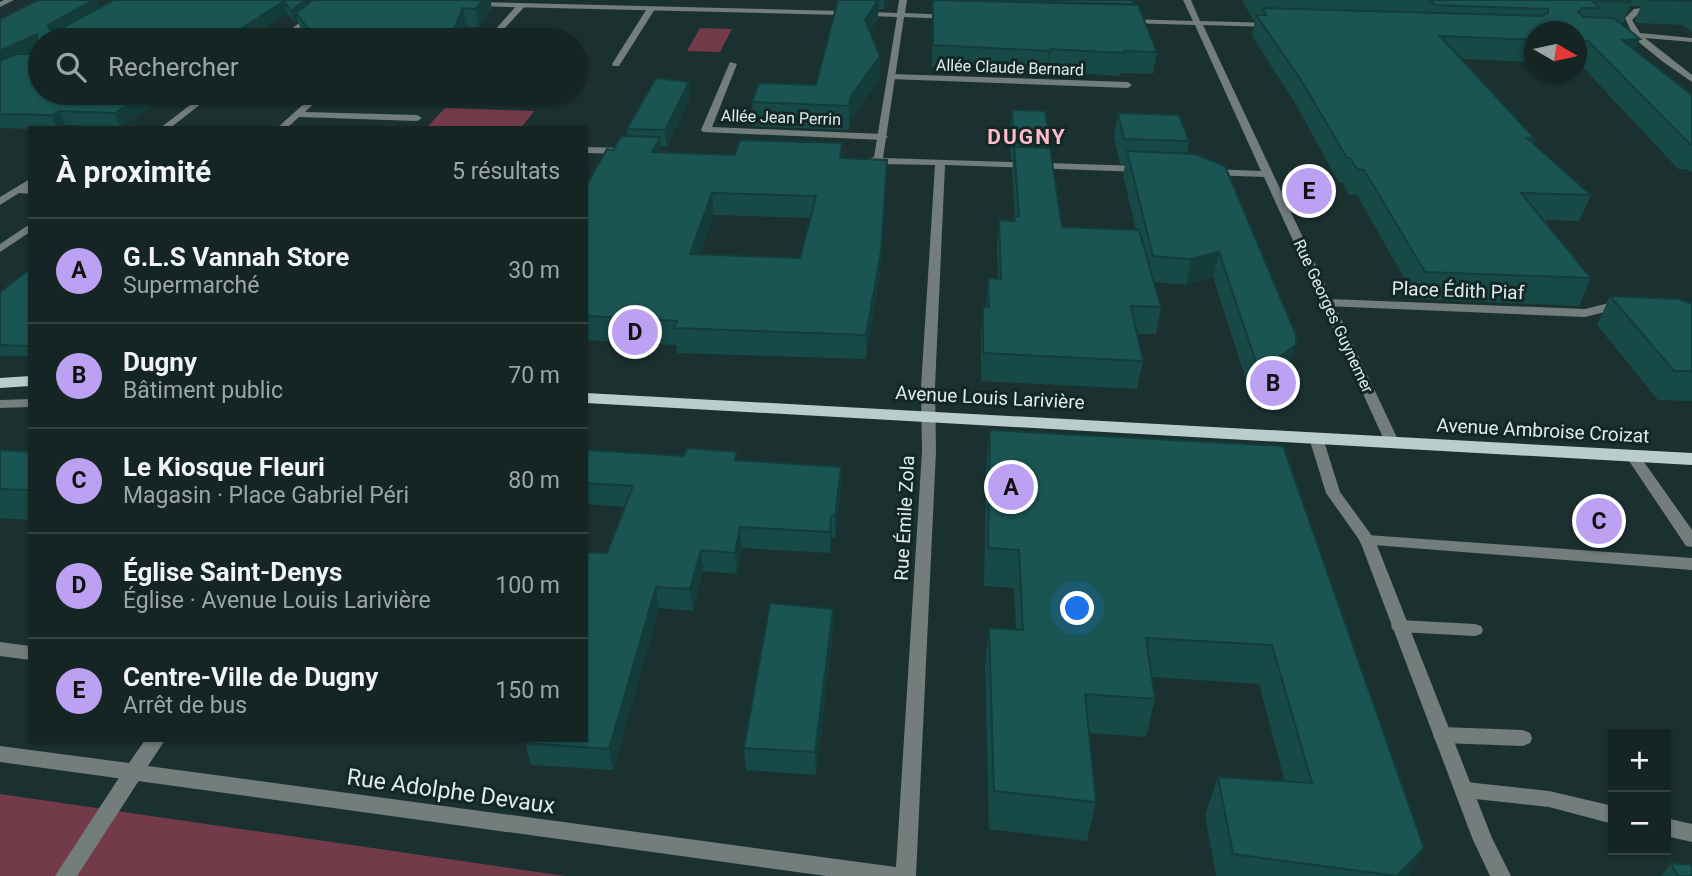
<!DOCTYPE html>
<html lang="fr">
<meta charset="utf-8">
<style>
:root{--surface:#142524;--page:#213131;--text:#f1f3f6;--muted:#9da5a6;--line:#334241;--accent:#bca0f2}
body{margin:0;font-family:Roboto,sans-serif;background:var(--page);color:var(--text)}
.controls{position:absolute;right:21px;bottom:21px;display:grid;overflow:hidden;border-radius:0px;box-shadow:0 2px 5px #0004}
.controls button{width:63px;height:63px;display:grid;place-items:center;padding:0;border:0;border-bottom:2px solid var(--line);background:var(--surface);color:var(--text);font:35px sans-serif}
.compass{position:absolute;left:1524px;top:21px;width:63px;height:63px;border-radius:50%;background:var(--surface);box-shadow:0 2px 5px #0004;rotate:99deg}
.you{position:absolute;left:1078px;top:609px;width:24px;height:24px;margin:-18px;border:5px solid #fff;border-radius:50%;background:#1a73e8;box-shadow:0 0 0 10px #1a73e833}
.badge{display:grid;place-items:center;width:46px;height:46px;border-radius:50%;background:var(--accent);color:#111;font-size:23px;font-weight:700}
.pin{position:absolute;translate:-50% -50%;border:4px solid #fff;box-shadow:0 2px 7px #0006}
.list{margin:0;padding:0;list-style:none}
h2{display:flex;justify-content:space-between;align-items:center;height:91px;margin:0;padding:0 28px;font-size:30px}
h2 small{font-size:23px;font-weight:400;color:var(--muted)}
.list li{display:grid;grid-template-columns:46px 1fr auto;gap:21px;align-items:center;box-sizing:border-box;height:105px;padding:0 28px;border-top:2px solid var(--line)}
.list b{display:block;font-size:26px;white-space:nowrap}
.list p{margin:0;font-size:23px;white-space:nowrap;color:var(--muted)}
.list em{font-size:23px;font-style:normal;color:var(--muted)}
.icon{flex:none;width:38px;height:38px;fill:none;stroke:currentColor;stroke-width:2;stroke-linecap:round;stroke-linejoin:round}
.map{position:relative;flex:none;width:1692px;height:876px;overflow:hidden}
.search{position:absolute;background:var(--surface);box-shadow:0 2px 5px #0004;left:28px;top:28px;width:560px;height:77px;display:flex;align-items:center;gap:18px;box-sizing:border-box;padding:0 24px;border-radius:38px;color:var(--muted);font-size:26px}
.panel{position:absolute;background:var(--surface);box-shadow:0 2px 5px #0004;left:28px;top:126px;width:560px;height:616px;border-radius:0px}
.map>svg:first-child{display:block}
.green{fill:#733b4a}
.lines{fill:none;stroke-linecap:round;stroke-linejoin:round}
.service{fill:#727d7c;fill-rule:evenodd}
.minor{fill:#727d7c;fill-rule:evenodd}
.primary{fill:#b8cdcc;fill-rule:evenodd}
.wall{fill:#174947;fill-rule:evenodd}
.shaded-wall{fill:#133c3a}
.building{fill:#1b5553;stroke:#133c3a;stroke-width:2;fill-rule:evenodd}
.labels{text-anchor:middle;stroke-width:6;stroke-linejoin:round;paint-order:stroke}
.far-street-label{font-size:16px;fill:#e0ecec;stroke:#122726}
.street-label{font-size:19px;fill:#e0ecec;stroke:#122726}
.far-district-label{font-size:21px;font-weight:bold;letter-spacing:2px;fill:#ffbbca;stroke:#122726}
.near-street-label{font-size:23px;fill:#e0ecec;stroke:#122726}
</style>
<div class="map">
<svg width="1692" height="876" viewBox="0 0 1692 876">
<rect width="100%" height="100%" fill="#1b3130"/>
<!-- green -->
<path class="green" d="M700,28l32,1 -12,23 -33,-1z
M445,108l89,3 -13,17 -94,-1z
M0,794l565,82h-565z"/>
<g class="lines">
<!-- service -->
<path class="service" d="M519,3l7,2 -32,35h-8z
M648,7l7,2 -36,57h-6l-1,-2z
M730,62l7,2 -25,63 171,7 5,3 -5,3 -180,-8 -2,-2z
M892,74l236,8 4,3 -4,3 -239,-9v-4z
M316,93h9l-20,19 112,3 5,3 -5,3 -118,-4 -12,11h-10z
M30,179l-2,9h2v6l-11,-1 -19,12v-8z
M1329,299l256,10 36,-9 6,4 -2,3 -40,10 -260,-11v-6z
M30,399v8l-30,1v-8z
M1367,535l325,23v12l-331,-26 -2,-4 2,-4z
M1399,620l76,4 6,2 2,4 -2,4 -6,2 -76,-4 -6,-2 -2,-4 2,-4z
M0,642l30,4v14l-30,-4z
M1442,727l81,3 7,3 2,5 -2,5 -7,3 -81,-3 -7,-3 -2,-5 2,-5z
M133,765l7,2 3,6 -3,6 -63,97h-22l71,-109z
M1466,782l83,9 64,15v18l-64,-17 -83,-9 -7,-2 -3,-6 3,-6z
M1666,818l26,6v18l-26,-6z"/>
<!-- minor -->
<path class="minor" d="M4,0h10l-14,7v-5z
M899,0h8l-2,13 45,2 4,2 -4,2 -46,-2 -21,141 258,8 5,3 -5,3 -196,-7 -10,222 1,64 -20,425h-90l-826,-114v-16l129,17 16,-23h20l-17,26 748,101 26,-416 -1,-64 14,-222 -57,-1 -12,-4 8,-3 23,-140 -26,-1 -4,-2 4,-2 26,1z
M1183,0h8l9,21 72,2 4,2 -4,2 -69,-2 196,417 -2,3 -5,1 -7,-4 -121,-265 -54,-2 -5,-3 5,-3 51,2 -66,-146 -67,-2 -4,-2 4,-2 65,2z
M475,2l366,9 4,2 -4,2 -369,-9v-4z
M1658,6h3v4l-22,3 -7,7 8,13 52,5v4l-47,-4 47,37v7l-30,-21 -32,-26 2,-2 -7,-15 9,-9z
M311,14l7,2 -32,24h-9z
M206,93h9l-45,35h-10z
M586,147l37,1 5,3 -5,3 -37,-1z
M30,224v8l-30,20v-8z
M1316,434l7,4 17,54 35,48 117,298 19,38h-21l-17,-36 -113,-299 -34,-48 -17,-55z
M1632,451l5,1 55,78v17l-6,-1 -61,-91z"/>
<!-- primary -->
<path class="primary" d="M30,376v10l-30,2v-10z
M586,393l1106,60v12l-1106,-62z"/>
</g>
<!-- wall -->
<path class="wall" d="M305,0l1,5 7,-5h177l2,9 -13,18h-12l-6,13h-153l-7,-9 -3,-10 -3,2 -8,-10 -40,27h-207l131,53 -50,34 -55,-2 -5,3h-31v1l-30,-1v-109l100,-11z
M838,0h52l-6,9h-6v10l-8,13 10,46 -29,41 -2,11 -96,-4 -1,-24 64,-17z
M932,0h200l1,5 24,47 -4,22 -32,-1 -1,3 -72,-5 -1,2 -115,-6z
M1242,0h450v32l-9,-7 -46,-2 -2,-3 6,-14h-11l-7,17h-3l15,28 57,44v78l-6,-4h-8l-99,-106h-2v-31h-42v30l-74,-3 74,80 -2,5 58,51 -12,26 -35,-1 47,58 -12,28 -163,-7 -59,-104h-8l-6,-12h-4l-44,-80 -43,-67 3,-16h-2z
M690,98l-23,49h-6v5l226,8 -7,114 -14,85 -189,-6 -1,-8 -90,-5v-154l27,-36 15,-14 -1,-7zM714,215l96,3 -10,40 -100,-4z
M1012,110l37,26 -1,12 14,79 74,3 -13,-55 2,-11h-5l-6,-27 4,-24 71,28 -2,12 101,220 -36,26 -39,-122 -27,8 -32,-3 7,25 -5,27h-19l6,27 -6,28 -156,-8v-47l2,-28h3l2,-28h10l-1,-32 2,-26 15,1 1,-5 -3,-45 1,-11h-2l-2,-26z
M30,269v87h-30v-64z
M1610,296l82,8v97l-34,-1 -61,-75z
M990,430l293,16 126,430h-193l-11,-61 13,-38 67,5 -26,-98 -107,-7 3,22 -9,38 -57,-4 7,69 -9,39 -98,-12 -4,-163 4,-38 27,1 -2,-41 -30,-2 2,-119z
M0,450l30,2v68l-30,-2z
M586,450l255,17v21l-6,50h-3l-2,15 -88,-5 -5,26 -34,-3 -10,40 -34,-3 -46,162 -82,-5 -6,-22 82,-190 18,-46 -39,-3z
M833,609v22l-17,144 -70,-5 -2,-22z
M1671,863l21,13h-31z"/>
<!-- shaded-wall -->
<path class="shaded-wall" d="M94,0h3l4,11 -47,27 -6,-13z
M305,0l4,13h-13l2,8 -3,2 -4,-12z
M482,0h8l2,9 -13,18 -3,-18z
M878,0h1l-1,19 -13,22v-21z
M884,0h6l-6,9z
M284,1l3,12 -40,27h-23z
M463,8l4,19 -6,13h-6l-2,-9z
M446,31l2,9h-11z
M37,34l3,9 -8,2 2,6 -34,16v-16z
M1640,39l-9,22 -9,-21z
M1050,49l-2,22 -1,2 2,-22z
M880,56v22l-29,41 -2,11v-24l2,-10z
M689,82l1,16 -23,49 -2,-17z
M145,93h26l-50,34 -6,-14z
M59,111l7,14 -5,3h-4l-5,-13z
M660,137l2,21 -10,-6z
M887,160l-7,114 -14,85v-24z
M712,193l2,22 -22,62 -2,-23z
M1219,252l-6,25 -27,8 5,-26z
M1296,345l-8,28 -36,26 7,-28z
M841,467v21l-6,50v-22z
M831,516l1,22 -2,15v-21z
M740,527l2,21 -5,26 -2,-21z
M701,550l2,21 -10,40 -3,-22z
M656,587l3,21 -46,162 -4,-21z
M833,609v22l-17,144 -1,-23z
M1424,848l-15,28h-12z"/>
<!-- building -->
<path class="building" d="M38,0h56l-46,25 2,5 10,-1 54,-29h191l-14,11 -7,-10 -60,39 -79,-2v2h-105v53h105l-30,20 -56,-2 -7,4 -52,-1v-53l16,-7h20v-8l-4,-1 5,-4v-7l-37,17v-32z
M313,0h169l-6,9 -13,-1 -10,23h-7l-9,9 -122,-3 -19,-24z
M838,0h40l-13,20 15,36 -29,40 -2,10 -97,-4 7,-19 57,2z
M933,0l205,5 19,47 -33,-1 -1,2 -73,-4 -1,2 -116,-6z
M956,0h176l2,4z
M1430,0h200l1,2 -39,-1 9,7h-18l-5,4 6,5 30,1 26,21 -18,1 70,55v49h-2l-102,-103h-11v-9h-42v8l-95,-4 95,103 -8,-1 64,57 -70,-2 70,85 -166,-6 -61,-102 -7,-1 -7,-11h-3l-46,-78 -45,-65h10l-4,-7 280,8 6,-3v-4l-113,-4z
M1647,0h45v1z
M656,78l33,4 -24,48 -38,-1z
M1012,110l33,1 4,25 -36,-1z
M1118,113l61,2 10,26 -65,-2z
M621,136l39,1 -8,15 83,3 5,-15 102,3 -2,15 47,2 -6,91 -15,84 -192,-7 3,-7 -91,-5v-130l21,-37 6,1zM712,193l104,3 -16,62 -110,-4z
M1014,147l36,1 12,79 77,3 22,77 -30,-1 12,55 -160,-8v-47l6,1 -1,-29 13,1 -2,-59 16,1 -1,-5h5z
M1127,151l68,3 30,12 71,169v10l-37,26 -40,-119 -28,7 -38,-3z
M30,269v77l-30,-1v-53z
M1610,296l68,3 14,5v67h-18z
M990,430l293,16 141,402 -27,28 -164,-22 -15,-77 94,6 -40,-138 -126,-7 9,61 -70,-5 11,108 -102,-11 -5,-163 34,2 -4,-80 -31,-2z
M687,448l50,4 -2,8 106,7 -6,49h-4l-1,16 -90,-5 -5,26 -34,-3 -11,39 -34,-2 -47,162 -84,-6 1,-3h60v-188l21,1 26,-67 -47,-3v-33l98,6z
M0,450l30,2v38l-30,-1z
M770,603l63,6 -18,143 -71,-4z
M1671,863l21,2v11h-14z"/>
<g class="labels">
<!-- far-street labels -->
<g class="far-street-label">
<text transform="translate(1010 67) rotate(2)" y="6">Allée Claude Bernard</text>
<text transform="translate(781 117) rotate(2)" y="6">Allée Jean Perrin</text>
<text transform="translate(1334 316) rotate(65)" y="6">Rue Georges Guynemer</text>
</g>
<!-- street labels -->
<g class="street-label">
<text transform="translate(1458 290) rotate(2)" y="7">Place Édith Piaf</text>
<text transform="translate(990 397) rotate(3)" y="7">Avenue Louis Larivière</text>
<text transform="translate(1543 430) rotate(3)" y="7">Avenue Ambroise Croizat</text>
<text transform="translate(904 518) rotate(-87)" y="7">Rue Émile Zola</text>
</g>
<!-- far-district labels -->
<g class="far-district-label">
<text x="1027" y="144">DUGNY</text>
</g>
<!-- near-street labels -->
<g class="near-street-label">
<text transform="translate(451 791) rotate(8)" y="8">Rue Adolphe Devaux</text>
</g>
</g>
</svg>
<div class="controls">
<button>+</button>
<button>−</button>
</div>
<svg class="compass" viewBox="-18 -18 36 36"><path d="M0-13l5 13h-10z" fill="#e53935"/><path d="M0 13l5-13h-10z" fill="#9da5a6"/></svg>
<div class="you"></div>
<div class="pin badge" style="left:1011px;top:487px">A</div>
<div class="pin badge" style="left:1273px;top:383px">B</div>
<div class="pin badge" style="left:1599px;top:521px">C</div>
<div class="pin badge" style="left:635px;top:332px">D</div>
<div class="pin badge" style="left:1309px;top:191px">E</div>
<div class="search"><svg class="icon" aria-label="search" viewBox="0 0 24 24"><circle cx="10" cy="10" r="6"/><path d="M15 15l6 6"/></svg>Rechercher</div>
<section class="panel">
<h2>À proximité<small>5 résultats</small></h2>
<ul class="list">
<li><span class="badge">A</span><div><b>G.L.S Vannah Store</b><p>Supermarché</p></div><em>30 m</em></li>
<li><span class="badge">B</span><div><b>Dugny</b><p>Bâtiment public</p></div><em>70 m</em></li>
<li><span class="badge">C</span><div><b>Le Kiosque Fleuri</b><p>Magasin · Place Gabriel Péri</p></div><em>80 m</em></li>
<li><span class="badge">D</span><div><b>Église Saint-Denys</b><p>Église · Avenue Louis Larivière</p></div><em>100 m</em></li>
<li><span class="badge">E</span><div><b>Centre-Ville de Dugny</b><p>Arrêt de bus</p></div><em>150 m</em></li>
</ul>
</section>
</div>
